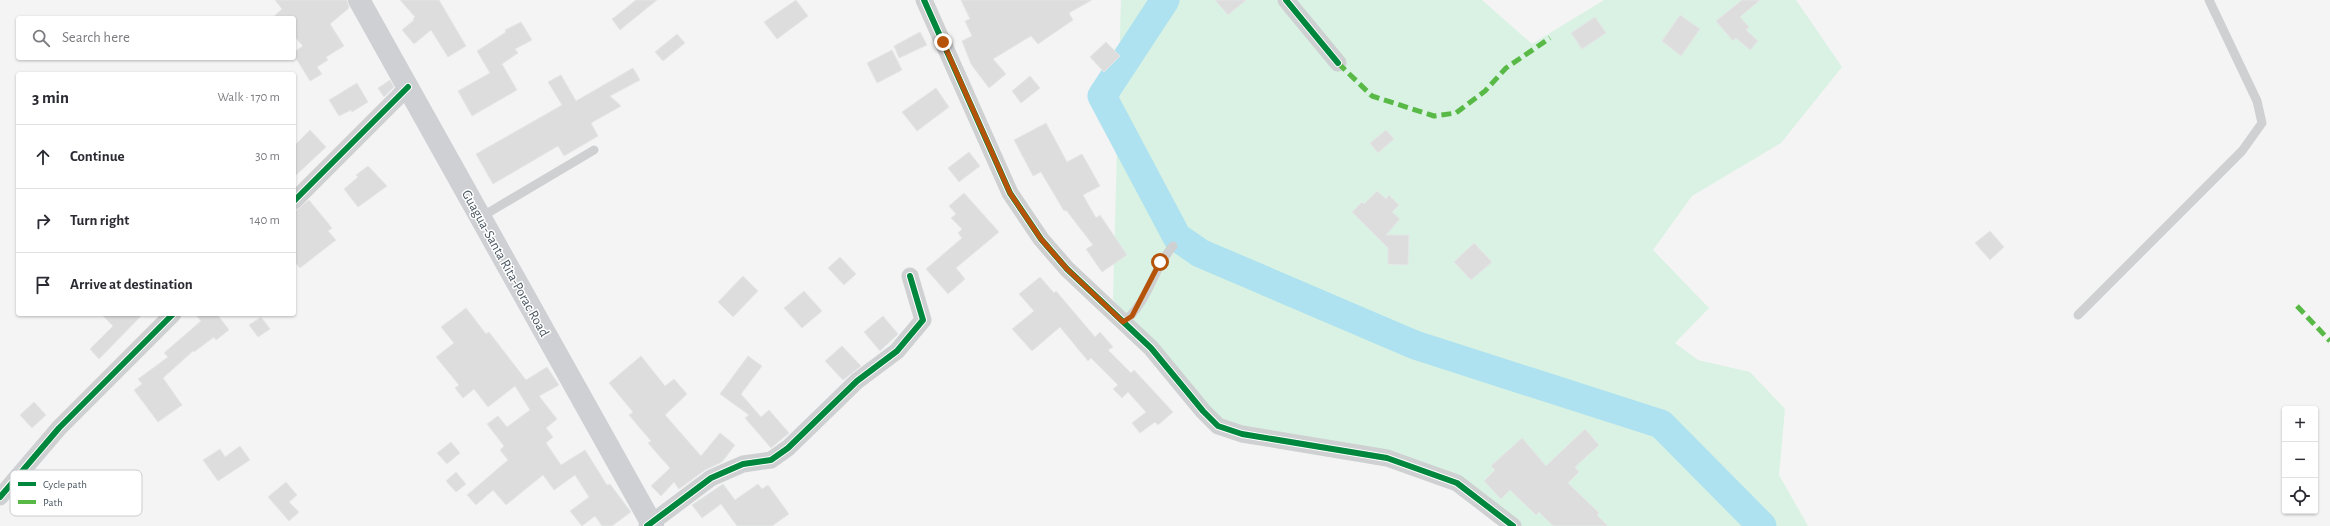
<!DOCTYPE html>
<meta charset="utf-8">
<style>
:root{--surface:#fff;--page:#f2f2f3;--text:#2b2b33;--muted:#7c7c81;--line:#e1e1e2}
body{margin:0;font-family:"Alegreya Sans",sans-serif;background:var(--page);color:var(--text)}
.controls{position:absolute;right:12px;bottom:12px;display:grid;overflow:hidden;border-radius:4px;box-shadow:0 1px 3px #0004}
.controls button{width:36px;height:36px;display:grid;place-items:center;padding:0;border:0;border-bottom:1px solid var(--line);background:var(--surface);color:var(--text);font:20px sans-serif}
.stop{position:absolute;width:12px;height:12px;margin:-9px;border:3px solid #b45309;border-radius:50%;background:#fff}
.stop.end{background:#b45309;border-color:#fff;box-shadow:0 1px 4px #0008}
.list{margin:0;padding:0;list-style:none}
h2{display:flex;justify-content:space-between;align-items:center;height:52px;margin:0;padding:0 16px;font-size:17px}
h2 small{font-size:13px;font-weight:400;color:var(--muted)}
.list li{display:grid;grid-template-columns:26px 1fr auto;gap:12px;align-items:center;box-sizing:border-box;height:64px;padding:0 16px;border-top:1px solid var(--line)}
.list b{display:block;font-size:15px;white-space:nowrap}
.list em{font-size:13px;font-style:normal;color:var(--muted)}
.icon{flex:none;width:22px;height:22px;fill:none;stroke:currentColor;stroke-width:2;stroke-linecap:round;stroke-linejoin:round}
.map{position:relative;flex:none;width:2330px;height:526px;overflow:hidden}
.search{position:absolute;background:var(--surface);box-shadow:0 1px 3px #0004;left:16px;top:16px;width:280px;height:44px;display:flex;align-items:center;gap:10px;box-sizing:border-box;padding:0 14px;border-radius:4px;color:var(--muted);font-size:15px}
.panel{position:absolute;background:var(--surface);box-shadow:0 1px 3px #0004;left:16px;top:72px;width:280px;height:244px;border-radius:4px}
.map>svg:first-child{display:block}
.green{fill:#d9f2e3}
.lines{fill:none;stroke-linecap:round;stroke-linejoin:round}
.river{stroke:#aee2f0;stroke-width:29}
.building{fill:#ddddde;stroke:#e5e6e7}
.lane{stroke:#ced0d2;stroke-width:9}
.street{stroke:#ced0d2;stroke-width:17}
.secondary{stroke:#ced0d4;stroke-width:22}
.quiet{stroke:#58b947;stroke-width:5;stroke-dasharray:10 5;stroke-linecap:butt}
.cycleway-casing{stroke:#fff;stroke-width:8}
.cycleway{stroke:#00873e;stroke-width:6}
.route{stroke:#b45309;stroke-width:5}
.labels{text-anchor:middle;stroke-width:3;stroke-linejoin:round;paint-order:stroke}
.street-label{font-size:14px;fill:#4a5661;stroke:#fff}
.key{fill:#fff;stroke:#c9ccd0;stroke-width:1}
.key-label{font-size:11px;fill:#4a5661}
</style>
<div class="map">
<svg width="2330" height="526" viewBox="0 0 2330 526">
<rect width="100%" height="100%" fill="#f4f4f4"/>
<!-- green -->
<path class="green" d="M1121,0h361l50,44 72,-44h192l46,67 -61,76 -89,53 -39,54 56,58 -34,35 23,17 52,12 35,37 -6,66 29,51h-288l-62,-48 -140,-35 -95,-22 -97,-104 -13,-18z"/>
<g class="lines">
<!-- river -->
<path class="river" d="M1165,0l-63,96 75,141 23,16 215,92 246,79 101,102"/>
</g>
<!-- building -->
<path class="building" d="M275,0h72l2,8 -19,16 14,22 -18,11 2,3 -11,7 5,7 -12,7 -16,-26v-3l9,-6 -9,-10v-18h-22l10,-9z
M400,0h39l27,46 -18,11 -17,-27 -17,14 -12,-14 12,-10 -1,-1 2,-2z
M636,0h21l-37,30 -8,-11z
M796,0l12,16 -31,23 -13,-17z
M961,0h131l-23,13 4,7 -35,24 -7,-8 -38,23 13,15 -17,14 -18,-24 -9,-23 10,-5 -7,-15 5,-2z
M1215,0h31l-18,15z
M1742,0h18l-20,17 9,10 -3,3 12,11 -8,9 -14,-12 -3,3 -17,-20z
M1680,15l20,14 -19,27 -19,-15z
M1595,17l11,16 -24,16 -11,-16z
M521,22l11,18 -17,9 3,4 -16,11 15,26 -45,26 -14,-25 32,-18 -13,-22 29,-19 -1,-2z
M920,32l7,13 -28,13 -5,-12z
M677,34l8,9 -22,18 -8,-9z
M1106,42l14,14 -16,16 -14,-15z
M892,50l10,20 -25,13 -10,-20z
M633,68l7,12 -30,16 11,10 -30,17 7,13 -34,20 -6,-10 -65,38 -17,-30 86,-49 -14,-23 13,-7 15,26z
M1030,76l10,12 -19,15 -9,-12z
M390,80l4,7 -10,10 -6,-9z
M357,83l11,19 -16,10 -1,-2 -12,6 -10,-16z
M936,88l13,19 -32,24 -15,-19z
M1046,123l21,39 15,-8 18,32 -17,9 13,23 4,-3 27,40 -25,17 -16,-23 7,-4 -27,-35 -2,1 -23,-39 -8,4 -19,-36z
M310,130l16,17 -32,30v-31z
M1386,130l8,9 -16,14 -8,-10z
M969,152l11,14 -21,16 -11,-14z
M368,166l19,20 -29,21 -14,-18 14,-12 -2,-2z
M1377,191l9,8 3,-4 10,10 -7,7 8,7 -14,16h23l-1,30 -20,-1v-16l-36,-36 10,-10 2,2z
M964,193l35,39 -43,36 9,11 -17,15 -22,-25 36,-31 -4,-5 4,-4 -11,-11 5,-4 -7,-8z
M309,200l23,28 -4,3 8,9 -36,28 -6,-7v-49z
M1990,231l14,16 -14,13 -15,-17z
M1474,243l18,19 -21,18 -17,-18z
M840,257l16,17 -12,11 -16,-17z
M743,276l15,15 -25,26 -15,-15z
M1040,277l14,16 2,-2 39,46 5,-5 13,15 -5,3 23,23 3,-3 39,42 -15,13 -3,-3 -15,11 -8,-10 14,-11 -18,-20 -6,6 -9,-9 5,-4 -27,-27 -3,3 -28,-34 -28,24 -20,-22 22,-18 -15,-17z
M804,291l18,20 -20,17 -18,-20z
M466,308l20,26 3,-2 37,48 21,-13 12,18 -20,11 18,23 -11,9 7,9 -7,6 15,22 24,-15 22,35 3,-1 21,28 -19,14h-10l-7,-10 -13,10 -12,-15 19,-14 -14,-22 -21,15 -11,-15 -37,30 -13,-15 -17,15 -9,-10 41,-35 -8,-10 4,-4 -17,-22 11,-8 9,11 23,-17 -15,-24 -27,21 -14,-18 -11,9 -8,-10 4,-3 -23,-28 18,-14 -13,-16z
M101,314h42l-44,45 -9,-10 23,-23z
M195,314h22l12,16 -13,10 -2,-3 -20,15 -1,-1 -30,27 19,27 -24,17 -24,-32 8,-6 -4,-5 30,-22 -4,-4 37,-32z
M883,316l15,18 -18,17 -16,-19z
M261,317l9,12 -12,8 -9,-12z
M842,346l19,20 -18,14 -18,-19z
M641,356l24,30 9,-7 13,15 -22,21 36,41 19,-23 15,12 -13,17 -17,8 -26,19 -5,-7 -13,14 -10,-10 19,-18 -22,-25 3,-2 -22,-26 4,-3 -24,-29z
M748,356l14,10 -21,28 20,23 8,-7 20,23 -18,15 -26,-30 4,-3 -29,-21z
M34,402l12,13 -14,13 -12,-13z
M1585,429l14,16 -24,22 4,5 -11,11 31,30 -2,2 11,11h-55l-14,-14 -3,3 -26,-25 -9,9 -17,-18 11,-11 -4,-4 31,-28 24,28z
M451,442l9,11 -13,11 -10,-11z
M240,446l10,14 -32,21 -15,-21 17,-11 5,8z
M456,472l10,12 -10,8 -10,-11z
M286,482l11,13 -8,7 10,10 -10,9 -21,-24z
M723,484l12,16 23,-16 4,5 6,-4 21,29 -17,12h-35l-16,-22 -19,14 -10,-13z"/>
<g class="lines">
<!-- lane -->
<path class="lane" d="M481,217l113,-67
M2078,315l164,-164 20,-28 -5,-22 -48,-101
M1123,322c25,-18 30,-54 50,-76"/>
<!-- street -->
<path class="street" d="M924,0l86,193 31,46 26,30 84,79 52,63 15,15 24,8 145,24 70,25 56,43
M1286,0l52,63
M294,201l114,-114
M0,497l59,-69 114,-114
M647,526l64,-48 32,-14 28,-4 17,-12 69,-67 40,-30 26,-31 -13,-44"/>
<!-- secondary -->
<path class="secondary" d="M359,0l294,526"/>
<!-- quiet -->
<path class="quiet" d="M1338,63l34,33 62,20 22,-3 29,-22 21,-23 44,-30
M2297,306l33,35"/>
<!-- cycleway casing -->
<g class="cycleway-casing">
<path id="cycleway" d="M924,0l86,193 31,46 26,30 84,79 52,63 15,15 24,8 145,24 70,25 56,43
M1286,0l52,63
M294,201l114,-114
M0,497l59,-69 114,-114
M647,526l64,-48 32,-14 28,-4 17,-12 69,-67 40,-30 26,-31 -13,-44"/>
</g>
<!-- cycleway -->
<use href="#cycleway" class="cycleway"/>
</g>
<g class="lines">
<!-- route -->
<path class="route" d="M943,42l67,151 31,46 26,30 56,53 9,-6 28,-54"/>
</g>
<g class="labels">
<!-- street labels -->
<g class="street-label">
<text transform="translate(506 263) rotate(61)" y="5">Guagua-Santa Rita-Porac Road</text>
</g>
</g>
<!-- legend -->
<rect x="10" y="470" width="132" height="46" rx="6" class="key"/>
<rect x="18" y="482" width="18" height="4" fill="#00873e"/>
<rect x="18" y="500" width="18" height="4" fill="#58b947"/>
<g class="key-label">
<text x="43" y="488">Cycle path</text>
<text x="43" y="506">Path</text>
</g>
</svg>
<div class="controls">
<button>+</button>
<button>−</button>
<button><svg class="icon" aria-label="locate" viewBox="0 0 24 24"><circle cx="12" cy="12" r="6"/><path d="M12 2v4M12 18v4M2 12h4M18 12h4"/></svg></button>
</div>
<div class="stop" style="left:1160px;top:262px"></div>
<div class="stop end" style="left:943px;top:42px"></div>
<div class="search"><svg class="icon" aria-label="search" viewBox="0 0 24 24"><circle cx="10" cy="10" r="6"/><path d="M15 15l6 6"/></svg>Search here</div>
<section class="panel">
<h2>3 min<small>Walk · 170 m</small></h2>
<ul class="list">
<li><svg class="icon" aria-label="ahead" viewBox="0 0 24 24"><path d="M12 20V5M6 11l6-6 6 6"/></svg><div><b>Continue</b></div><em>30 m</em></li>
<li><svg class="icon" aria-label="right" viewBox="0 0 24 24"><path d="M7 20v-9h11M14 6l5 5-5 5"/></svg><div><b>Turn right</b></div><em>140 m</em></li>
<li><svg class="icon" aria-label="arrive" viewBox="0 0 24 24"><path d="M6 21V4h12l-3 4 3 4H6"/></svg><div><b>Arrive at destination</b></div></li>
</ul>
</section>
</div>
